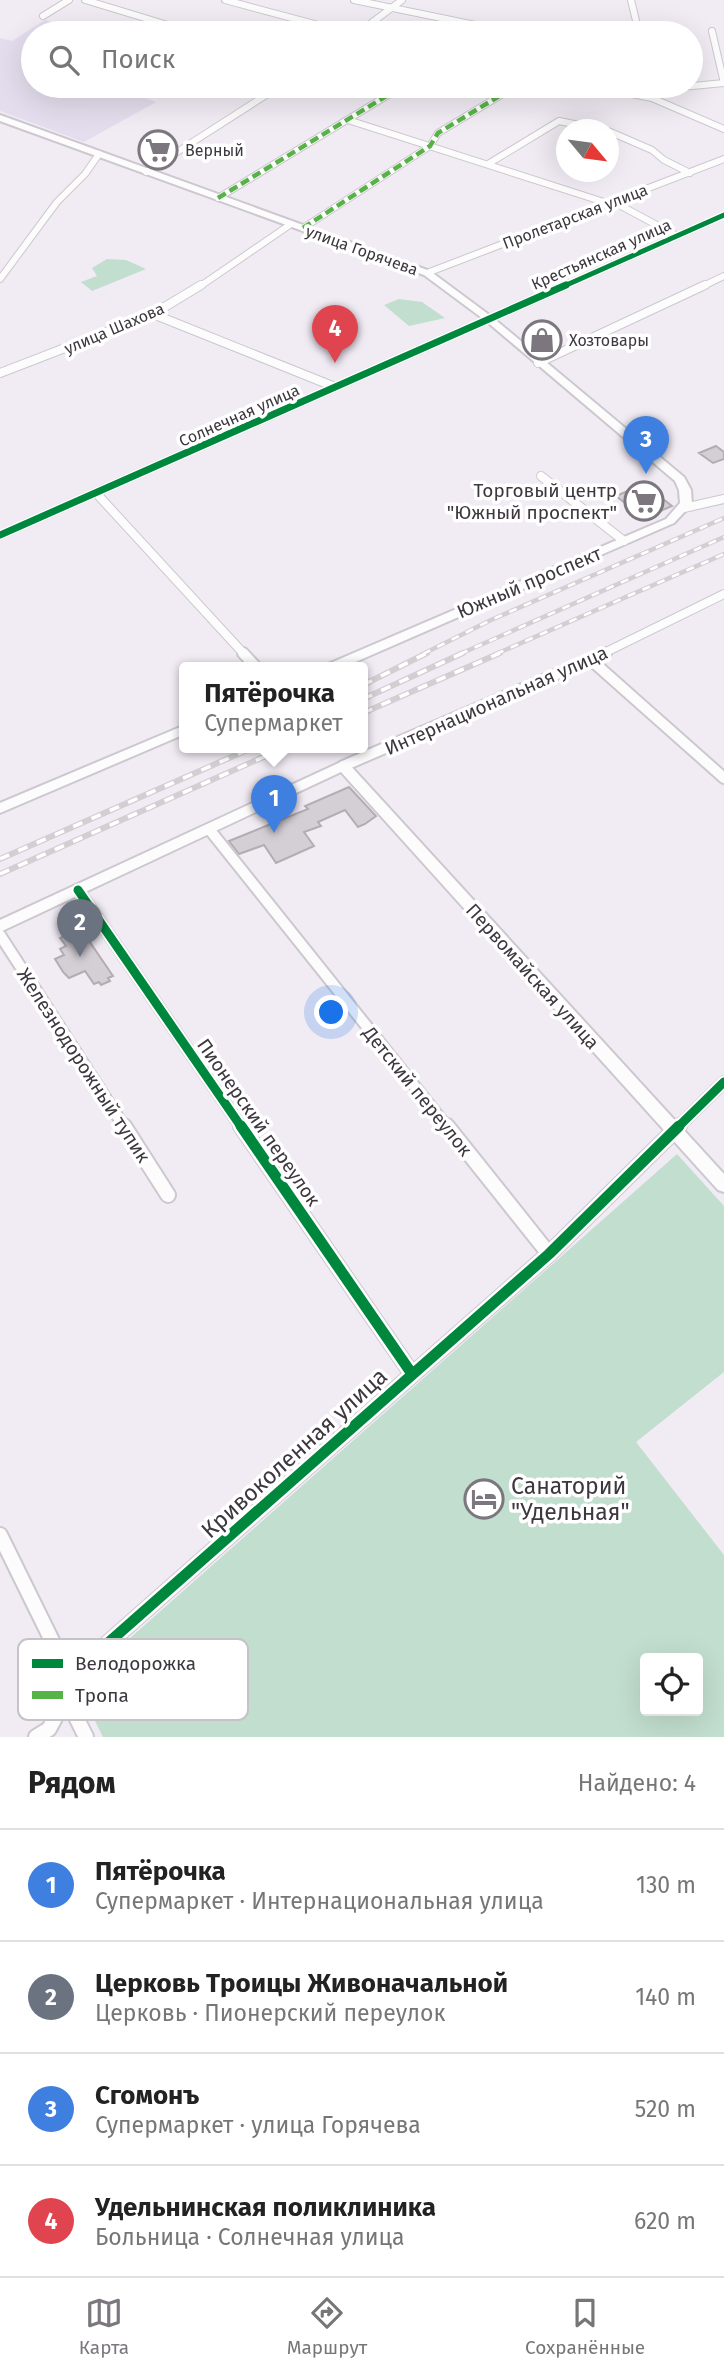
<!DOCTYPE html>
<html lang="ru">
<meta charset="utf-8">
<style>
:root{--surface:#fff;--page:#f6f6f6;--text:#222;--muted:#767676;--line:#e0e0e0;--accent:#7c777e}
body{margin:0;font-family:"Fira Sans",sans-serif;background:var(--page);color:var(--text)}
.controls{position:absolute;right:21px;bottom:21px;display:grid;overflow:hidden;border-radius:7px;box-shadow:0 7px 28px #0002}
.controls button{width:63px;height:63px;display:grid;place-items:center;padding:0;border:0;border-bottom:2px solid var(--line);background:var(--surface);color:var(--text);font:35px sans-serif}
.compass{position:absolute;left:556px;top:119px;width:63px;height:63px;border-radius:50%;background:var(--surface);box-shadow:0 7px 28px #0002;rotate:119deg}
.you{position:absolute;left:332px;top:1013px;width:24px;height:24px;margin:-18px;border:5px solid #fff;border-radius:50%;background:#1a73e8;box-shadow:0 0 0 10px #1a73e833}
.badge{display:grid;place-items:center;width:46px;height:46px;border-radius:50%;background:var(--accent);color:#fff;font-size:23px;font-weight:700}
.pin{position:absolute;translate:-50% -58px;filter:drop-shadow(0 2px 4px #0008)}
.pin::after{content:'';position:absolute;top:37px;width:24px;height:21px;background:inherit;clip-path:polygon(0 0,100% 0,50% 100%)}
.popup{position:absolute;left:179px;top:662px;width:189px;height:91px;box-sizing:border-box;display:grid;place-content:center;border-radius:7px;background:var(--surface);filter:drop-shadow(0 2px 5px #0005);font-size:23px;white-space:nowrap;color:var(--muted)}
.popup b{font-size:26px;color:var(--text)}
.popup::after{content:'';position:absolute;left:50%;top:100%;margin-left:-14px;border:14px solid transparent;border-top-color:var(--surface)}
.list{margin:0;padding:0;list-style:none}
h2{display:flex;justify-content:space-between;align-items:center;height:91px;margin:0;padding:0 28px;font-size:30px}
h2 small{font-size:23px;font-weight:400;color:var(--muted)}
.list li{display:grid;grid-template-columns:46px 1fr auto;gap:21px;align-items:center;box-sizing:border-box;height:112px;padding:0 28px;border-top:2px solid var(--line)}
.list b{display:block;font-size:26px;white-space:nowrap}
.list p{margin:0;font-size:23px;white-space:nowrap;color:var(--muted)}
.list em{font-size:23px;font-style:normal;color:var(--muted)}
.icon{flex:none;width:38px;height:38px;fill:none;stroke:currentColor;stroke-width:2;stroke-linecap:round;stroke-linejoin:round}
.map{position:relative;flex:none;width:724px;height:1737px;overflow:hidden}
.search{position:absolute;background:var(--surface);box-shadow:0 7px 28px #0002;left:21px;right:21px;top:21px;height:77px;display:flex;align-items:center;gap:18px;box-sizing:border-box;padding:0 24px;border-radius:38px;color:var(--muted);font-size:26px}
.sheet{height:539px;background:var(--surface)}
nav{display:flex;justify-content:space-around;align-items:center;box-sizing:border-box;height:98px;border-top:2px solid var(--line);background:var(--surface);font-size:19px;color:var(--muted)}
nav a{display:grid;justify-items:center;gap:4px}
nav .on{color:var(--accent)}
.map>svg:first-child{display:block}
.education{fill:#e3dded}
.green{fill:#c2dece;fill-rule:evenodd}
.building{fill:#d4ced5;stroke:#b3adb3;stroke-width:2}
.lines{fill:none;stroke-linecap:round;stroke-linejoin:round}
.minor-far3-casing{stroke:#cdc8cf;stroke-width:8}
.minor-far2-casing{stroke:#cdc8cf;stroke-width:10}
.minor-far1-casing{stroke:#cdc8cf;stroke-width:14}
.minor-casing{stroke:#cdc8cf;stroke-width:18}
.secondary-casing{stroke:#cdc8cf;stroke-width:4}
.minor-far3{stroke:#fdfcfd;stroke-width:6}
.minor-far2{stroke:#fdfcfd;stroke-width:8}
.minor-far1{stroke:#fdfcfd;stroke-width:10}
.minor{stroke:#fdfcfd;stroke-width:14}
.secondary{fill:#fdfcfd;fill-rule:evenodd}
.rail-far1-casing{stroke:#d1cfd2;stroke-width:4.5}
.rail-casing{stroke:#d1cfd2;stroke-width:6}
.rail-far1{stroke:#fff;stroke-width:2.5;stroke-dasharray:8;stroke-linecap:butt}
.rail{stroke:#fff;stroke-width:3.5;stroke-dasharray:10;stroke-linecap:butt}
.quiet{stroke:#57b347;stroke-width:4.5;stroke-dasharray:9 4.5;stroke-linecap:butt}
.cycleway-far3-casing{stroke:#fff;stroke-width:8}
.cycleway-far2-casing{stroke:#fff;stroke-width:10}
.cycleway-far1-casing{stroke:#fff;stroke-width:13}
.cycleway-casing{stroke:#fff;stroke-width:16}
.cycleway-far3{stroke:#00873e;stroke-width:5}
.cycleway-far2{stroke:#00873e;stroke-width:7}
.cycleway-far1{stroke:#00873e;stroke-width:9}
.cycleway{stroke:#00873e;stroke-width:11}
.labels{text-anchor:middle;stroke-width:7;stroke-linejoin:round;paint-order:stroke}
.far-poi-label{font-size:16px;fill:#3d383f;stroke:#fff;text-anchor:start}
.far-street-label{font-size:16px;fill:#3d383f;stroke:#fff}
.poi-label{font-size:19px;fill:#3d383f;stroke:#fff;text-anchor:end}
.street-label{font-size:19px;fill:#3d383f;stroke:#fff}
.near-street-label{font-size:23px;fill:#3d383f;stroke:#fff}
.near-poi-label{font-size:23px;fill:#3d383f;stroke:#fff;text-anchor:start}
.key{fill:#fff;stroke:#c5c3c5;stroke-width:2}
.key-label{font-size:19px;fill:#3d383f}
</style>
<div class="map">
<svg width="724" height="1737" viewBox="0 0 724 1737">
<rect width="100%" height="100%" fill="#f1ebf4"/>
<!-- education -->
<path class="education" d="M45,20l40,13h-52v53h75l48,16 -72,40 -84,-31v-73l12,3z"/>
<!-- green -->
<path class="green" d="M107,259l19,1 20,9 -54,22 -11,-9 16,-6 -5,-8z
M399,299l23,3 23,16 -36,8 -25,-21z
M677,1154l47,52v166l-88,70 88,113v182h-621l-26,-52zM645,1658h53v53h-53z"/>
<!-- building -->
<path class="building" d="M716,446l8,6v7l-11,4 -14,-10z
M644,484l28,22 -28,12 -28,-22z
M349,787l27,29 -11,8 -7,3 -13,-17 -27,12 3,4 -17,6 10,14 -38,17 -12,-18 -25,9 -10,-13 79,-32 -3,-3z
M72,932l13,3 28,41 -5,2 2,3 -9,4 -2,-3 -5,2 -9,-13 -16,7 -6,-6 -8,-13 9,-4 -4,-6 6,-3 -6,-8z"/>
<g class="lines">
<!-- minor-far3 casing -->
<g class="minor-far3-casing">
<path id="minor-far3" d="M85,0l109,33
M225,0l123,33
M354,0l160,33
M631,0l8,33
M43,16l26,-16
M712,31l12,52
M358,33l44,-33
M590,86l62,12 72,31
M652,98l9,-9 63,-6
M348,120l259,83
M608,131l44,19 12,10 26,13
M488,164l71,-43 45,9
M146,172l134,-86
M218,198l185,-112
M612,201l65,35
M303,228l127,-82 8,-13 78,-47
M427,273l297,-114
M0,279l57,-77 28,-28 14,-20
M199,287l92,-63
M562,287l162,-72
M701,287l23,-11"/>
</g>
<!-- minor-far2 casing -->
<g class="minor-far2-casing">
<path id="minor-far2" d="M153,314l182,73
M538,363l167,-78
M0,373l153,-59 48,-29
M541,476l83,65
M97,494l147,160
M684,508l40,-9
M0,535l566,-250
M602,654l122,-60"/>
</g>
<!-- minor-far1 casing -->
<g class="minor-far1-casing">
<path id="minor-far1" d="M243,653l13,14
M591,660l133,118
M343,766l263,-113
M209,829l239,299
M78,890l164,238
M0,935l125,193
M677,1128l47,-46"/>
</g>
<!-- minor casing -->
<g class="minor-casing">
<path id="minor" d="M124,1126l44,69
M241,1126l171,248
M447,1126l102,128
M0,1535l63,128 3,34 -17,32 -13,8
M63,1663l28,-5 458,-404 130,-128
M66,1697l20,40"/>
</g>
<!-- secondary casing -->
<g class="secondary-casing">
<path id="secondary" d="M0,115l430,156 62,46 192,160 7,13 1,14 -18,19 -330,144h-18l2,-3 338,-145 14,-16 -1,-13 -4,-9 -189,-160 -62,-46 -424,-154z
M185,725v9l-185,79v-10z
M343,761l5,2 376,411v18l-6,-2 -377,-418 -341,160v-12z"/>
</g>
<!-- minor-far3 -->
<use href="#minor-far3" class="minor-far3"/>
<!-- minor-far2 -->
<use href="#minor-far2" class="minor-far2"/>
<!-- minor-far1 -->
<use href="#minor-far1" class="minor-far1"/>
<!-- minor -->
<use href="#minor" class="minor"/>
<!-- secondary -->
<use href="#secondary" class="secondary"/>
<!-- rail-far1 casing -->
<g class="rail-far1-casing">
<path id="rail-far1" d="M423,654l68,-34 233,-102
M460,654l264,-117
M496,654l228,-100"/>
</g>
<!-- rail casing -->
<g class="rail-casing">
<path id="rail" d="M363,685l64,-32
M363,699l100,-46
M363,713l137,-60
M0,859l254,-112
M0,874l286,-127"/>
</g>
<!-- rail-far1 -->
<use href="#rail-far1" class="rail-far1"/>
<!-- rail -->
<use href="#rail" class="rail"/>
<!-- quiet -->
<path class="quiet" d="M218,198l185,-112
M303,228l127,-82 8,-13 78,-47"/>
<!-- cycleway-far3 casing -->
<g class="cycleway-far3-casing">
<path id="cycleway-far3" d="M562,287l162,-72"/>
</g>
<!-- cycleway-far2 casing -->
<g class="cycleway-far2-casing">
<path id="cycleway-far2" d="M0,535l566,-250"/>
</g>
<!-- cycleway-far1 casing -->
<g class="cycleway-far1-casing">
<path id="cycleway-far1" d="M78,890l164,238
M677,1128l47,-46"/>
</g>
<!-- cycleway casing -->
<g class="cycleway-casing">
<path id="cycleway" d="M241,1126l171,248
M63,1663l28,-5 458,-404 130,-128"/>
</g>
<!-- cycleway-far3 -->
<use href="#cycleway-far3" class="cycleway-far3"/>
<!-- cycleway-far2 -->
<use href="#cycleway-far2" class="cycleway-far2"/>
<!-- cycleway-far1 -->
<use href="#cycleway-far1" class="cycleway-far1"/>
<!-- cycleway -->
<use href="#cycleway" class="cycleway"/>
</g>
<!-- icons -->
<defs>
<g id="supermarket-ring" transform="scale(2.0125)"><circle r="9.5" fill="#fff" stroke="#7c777e" stroke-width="1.5"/><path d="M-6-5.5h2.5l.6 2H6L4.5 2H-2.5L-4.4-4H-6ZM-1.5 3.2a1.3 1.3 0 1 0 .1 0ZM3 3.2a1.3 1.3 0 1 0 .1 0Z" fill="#7c777e"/></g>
<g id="shop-ring" transform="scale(2.0125)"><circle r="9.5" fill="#fff" stroke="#7c777e" stroke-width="1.5"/><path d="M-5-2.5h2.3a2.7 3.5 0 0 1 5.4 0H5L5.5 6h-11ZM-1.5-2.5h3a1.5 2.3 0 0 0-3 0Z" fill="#7c777e"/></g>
<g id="hotel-ring" transform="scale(2.0125)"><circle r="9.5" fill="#fff" stroke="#7c777e" stroke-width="1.5"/><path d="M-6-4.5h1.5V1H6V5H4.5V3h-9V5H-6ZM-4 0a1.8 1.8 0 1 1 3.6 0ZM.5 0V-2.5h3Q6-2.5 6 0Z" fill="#7c777e"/></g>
</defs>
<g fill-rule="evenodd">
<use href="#supermarket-ring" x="158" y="150"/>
<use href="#shop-ring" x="542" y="340"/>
<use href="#supermarket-ring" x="644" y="501"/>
<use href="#hotel-ring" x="484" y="1499"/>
</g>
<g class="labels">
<!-- far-poi labels -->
<g class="far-poi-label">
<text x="185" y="156">Верный</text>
<text x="569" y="346">Хозтовары</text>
</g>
<!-- far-street labels -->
<g class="far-street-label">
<text transform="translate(575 216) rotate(-21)" y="6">Пролетарская улица</text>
<text transform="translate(362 250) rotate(20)" y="6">улица Горячева</text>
<text transform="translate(601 254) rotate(-24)" y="6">Крестьянская улица</text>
<text transform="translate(114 328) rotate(-23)" y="6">улица Шахова</text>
<text transform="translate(239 415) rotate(-24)" y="6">Солнечная улица</text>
</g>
<!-- poi labels -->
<g class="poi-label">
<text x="617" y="497">Торговый центр<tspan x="617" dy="22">"Южный проспект"</tspan></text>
</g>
<!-- street labels -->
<g class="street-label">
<text transform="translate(529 582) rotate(-23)" y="7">Южный проспект</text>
<text transform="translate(496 700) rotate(-24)" y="7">Интернациональная улица</text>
<text transform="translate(533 976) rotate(48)" y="7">Первомайская улица</text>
<text transform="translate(84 1065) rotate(57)" y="7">Железнодорожный тупик</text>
<text transform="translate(418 1091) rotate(51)" y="7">Детский переулок</text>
<text transform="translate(259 1122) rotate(55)" y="7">Пионерский переулок</text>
</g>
<!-- near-street labels -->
<g class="near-street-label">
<text transform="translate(294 1453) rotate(-42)" y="8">Кривоколенная улица</text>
</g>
<!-- near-poi labels -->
<g class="near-poi-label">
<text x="511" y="1494">Санаторий<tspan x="511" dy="26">"Удельная"</tspan></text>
</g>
</g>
<!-- legend -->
<rect x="18" y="1639" width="230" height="81" rx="10" class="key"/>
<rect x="32" y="1659" width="31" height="9" fill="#00873e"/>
<rect x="32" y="1691" width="31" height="8" fill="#57b347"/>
<g class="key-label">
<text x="75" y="1670">Велодорожка</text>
<text x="75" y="1702">Тропа</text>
</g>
</svg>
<div class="controls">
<button><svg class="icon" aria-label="locate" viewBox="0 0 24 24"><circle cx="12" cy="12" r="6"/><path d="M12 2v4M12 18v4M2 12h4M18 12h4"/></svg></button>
</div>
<svg class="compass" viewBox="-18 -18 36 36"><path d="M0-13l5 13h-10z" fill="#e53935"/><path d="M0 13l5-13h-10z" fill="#767676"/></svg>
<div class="you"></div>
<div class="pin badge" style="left:274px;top:833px;background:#3f7fe0">1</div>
<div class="popup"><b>Пятёрочка</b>Супермаркет</div>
<div class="pin badge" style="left:80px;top:957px;background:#6b7280">2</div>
<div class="pin badge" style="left:646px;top:474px;background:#3f7fe0">3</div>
<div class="pin badge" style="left:335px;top:363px;background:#e0444e">4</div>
<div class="search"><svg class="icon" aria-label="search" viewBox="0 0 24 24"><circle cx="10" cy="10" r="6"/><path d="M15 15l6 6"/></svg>Поиск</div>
</div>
<section class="sheet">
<h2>Рядом<small>Найдено: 4</small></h2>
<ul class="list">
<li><span class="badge" style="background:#3f7fe0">1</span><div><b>Пятёрочка</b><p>Супермаркет · Интернациональная улица</p></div><em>130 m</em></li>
<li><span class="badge" style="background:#6b7280">2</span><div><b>Церковь Троицы Живоначальной</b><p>Церковь · Пионерский переулок</p></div><em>140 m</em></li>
<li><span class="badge" style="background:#3f7fe0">3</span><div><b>Сгомонъ</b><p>Супермаркет · улица Горячева</p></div><em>520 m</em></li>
<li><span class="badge" style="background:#e0444e">4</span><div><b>Удельнинская поликлиника</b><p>Больница · Солнечная улица</p></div><em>620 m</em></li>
</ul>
</section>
<nav>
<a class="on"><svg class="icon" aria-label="map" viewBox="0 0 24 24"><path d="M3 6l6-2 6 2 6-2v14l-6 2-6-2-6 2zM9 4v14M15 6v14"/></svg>Карта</a>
<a><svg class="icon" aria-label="directions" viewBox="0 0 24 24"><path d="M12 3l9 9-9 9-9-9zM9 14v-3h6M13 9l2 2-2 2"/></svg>Маршрут</a>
<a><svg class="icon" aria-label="saved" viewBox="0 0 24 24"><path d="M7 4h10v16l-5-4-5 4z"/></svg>Сохранённые</a>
</nav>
